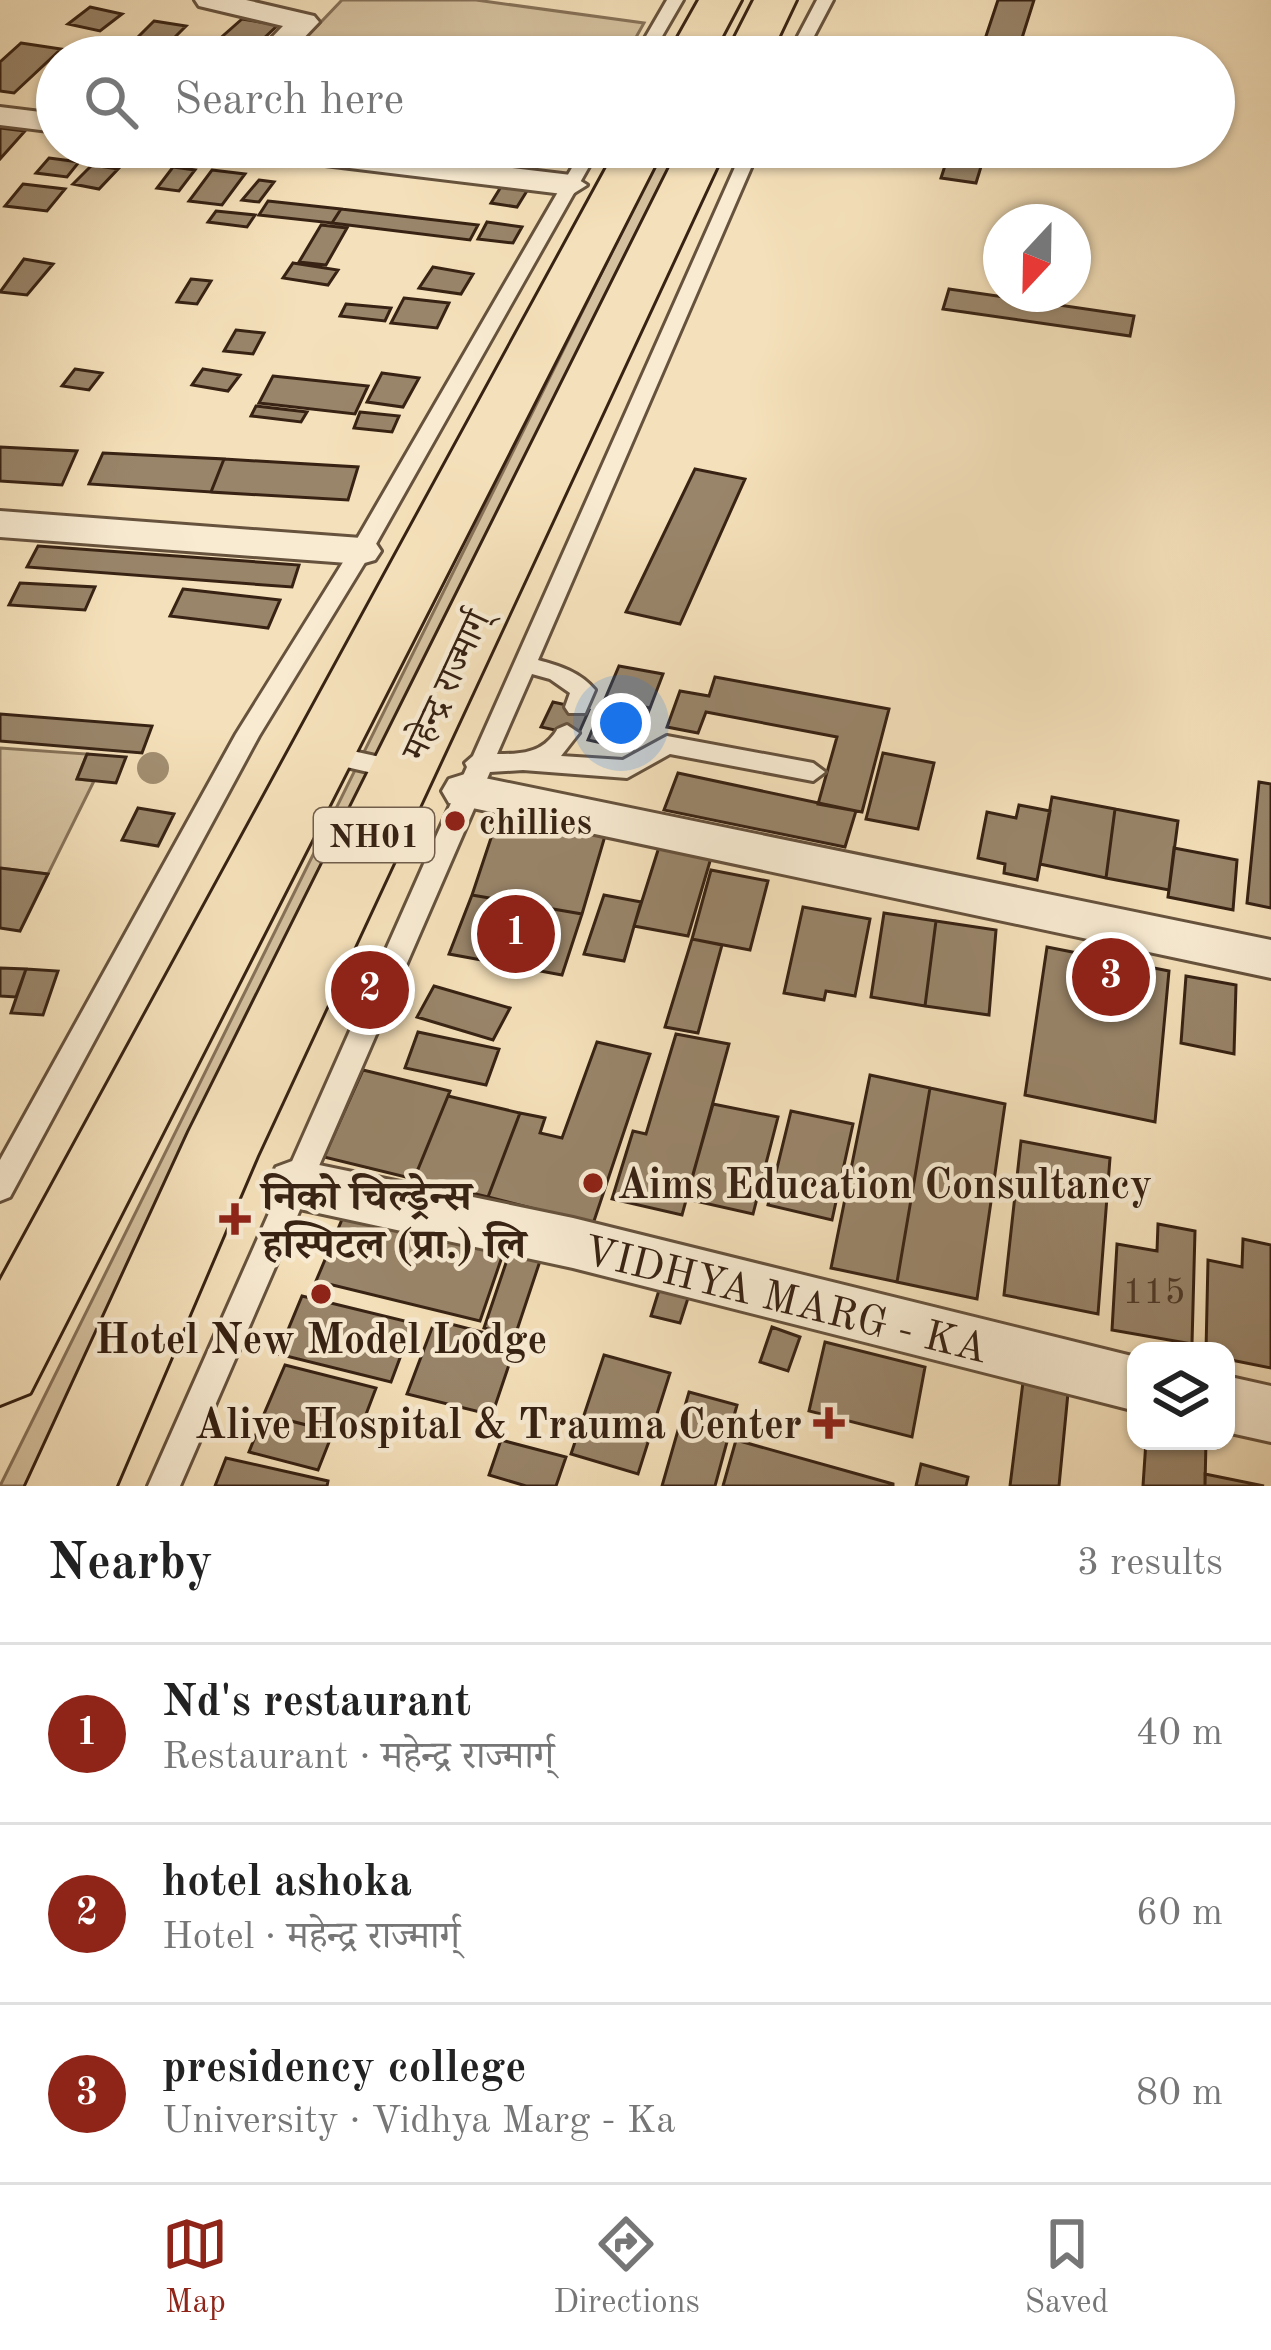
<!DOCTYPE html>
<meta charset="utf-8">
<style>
:root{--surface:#fff;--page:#f2f2f2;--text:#222;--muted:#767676;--line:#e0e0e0;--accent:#8f2418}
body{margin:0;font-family:"Old Standard TT","Noto Serif Devanagari",serif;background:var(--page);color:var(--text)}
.controls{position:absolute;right:36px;bottom:36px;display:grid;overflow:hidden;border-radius:24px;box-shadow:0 3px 9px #0004}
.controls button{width:108px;height:108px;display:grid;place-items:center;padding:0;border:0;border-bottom:3px solid var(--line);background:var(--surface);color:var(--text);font:60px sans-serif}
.compass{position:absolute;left:983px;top:204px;width:108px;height:108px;border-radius:50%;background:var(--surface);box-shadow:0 3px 9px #0004;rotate:202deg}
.you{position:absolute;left:621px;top:723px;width:42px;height:42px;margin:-30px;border:9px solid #fff;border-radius:50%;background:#1a73e8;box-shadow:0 0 0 18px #1a73e833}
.badge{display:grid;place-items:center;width:78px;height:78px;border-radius:50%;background:var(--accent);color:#fff;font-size:39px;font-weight:700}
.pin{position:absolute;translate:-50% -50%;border:6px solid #fff;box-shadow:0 3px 12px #0006}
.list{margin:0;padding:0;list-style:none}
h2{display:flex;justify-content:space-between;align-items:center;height:156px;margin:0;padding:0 48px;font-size:51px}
h2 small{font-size:39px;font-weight:400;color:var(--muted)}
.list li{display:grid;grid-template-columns:78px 1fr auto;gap:36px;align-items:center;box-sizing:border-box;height:180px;padding:0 48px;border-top:3px solid var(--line)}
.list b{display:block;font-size:45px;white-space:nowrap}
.list p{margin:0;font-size:39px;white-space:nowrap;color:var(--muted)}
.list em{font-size:39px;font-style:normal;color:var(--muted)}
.icon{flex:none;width:66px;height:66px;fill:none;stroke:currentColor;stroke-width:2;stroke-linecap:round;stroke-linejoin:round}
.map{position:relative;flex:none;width:1271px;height:1486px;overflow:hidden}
.search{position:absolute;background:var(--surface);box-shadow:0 3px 9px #0004;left:36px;right:36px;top:36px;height:132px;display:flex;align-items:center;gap:30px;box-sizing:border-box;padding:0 42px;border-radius:66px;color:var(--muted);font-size:45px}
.sheet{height:696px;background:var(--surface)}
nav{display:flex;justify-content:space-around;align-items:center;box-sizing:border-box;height:168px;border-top:3px solid var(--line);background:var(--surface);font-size:33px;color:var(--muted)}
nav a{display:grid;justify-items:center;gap:6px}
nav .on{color:var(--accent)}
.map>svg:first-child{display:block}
.green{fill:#d4c09e;stroke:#867158;stroke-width:3}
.building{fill:#99856a;stroke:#372213;stroke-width:3}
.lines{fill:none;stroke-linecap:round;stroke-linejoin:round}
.lane-casing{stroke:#66523d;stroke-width:6}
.street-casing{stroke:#66523d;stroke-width:6}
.highway-casing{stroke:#372213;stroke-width:6}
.lane{fill:#f8ebd2;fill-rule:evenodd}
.street{fill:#f8ebd2;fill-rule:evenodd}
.highway{fill:#f4e0ba;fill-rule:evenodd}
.tree{fill:#a28e71}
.poi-dot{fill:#8f2418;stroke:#f8ebd2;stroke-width:4.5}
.labels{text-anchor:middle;stroke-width:9;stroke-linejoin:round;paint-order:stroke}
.shield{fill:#f8ebd2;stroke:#715e4c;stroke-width:3}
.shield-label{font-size:33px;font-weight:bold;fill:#372213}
.street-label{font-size:36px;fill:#372213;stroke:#f8ebd2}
.poi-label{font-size:36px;font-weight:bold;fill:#372213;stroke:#f8ebd2;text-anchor:start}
.near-number-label{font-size:36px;fill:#503b29}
.near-poi-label{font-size:42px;font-weight:bold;fill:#372213;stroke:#f8ebd2;text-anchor:start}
.near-street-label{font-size:42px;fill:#372213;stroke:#f8ebd2}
</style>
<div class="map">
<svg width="1271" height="1486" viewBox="0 0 1271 1486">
<rect width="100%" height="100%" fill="#f4e0ba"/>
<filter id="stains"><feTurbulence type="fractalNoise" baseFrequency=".00167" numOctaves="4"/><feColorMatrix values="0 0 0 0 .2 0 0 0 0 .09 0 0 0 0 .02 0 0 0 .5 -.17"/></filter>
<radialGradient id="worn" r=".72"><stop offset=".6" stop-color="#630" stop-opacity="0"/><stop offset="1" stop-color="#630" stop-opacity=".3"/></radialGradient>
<!-- green -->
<path class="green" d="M342,0h134l168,23 -19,34h-268l-51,-9 -4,-6z
M664,147h17l-651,1339h-30z
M0,748l87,6 -10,25 17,2 -46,93 -48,-6z"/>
<!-- building -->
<path class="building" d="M998,0h36l-18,57h-37z
M90,7l32,7 -22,17 -32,-7z
M242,19l36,6 -33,31 -37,-7z
M154,21l32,5 -20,20 -32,-5z
M21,43l40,6 -47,44 -14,-2v-29z
M0,128l25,3 -25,28z
M106,147h24l-10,15 -23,-3z
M174,147l21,2 -16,17 -20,-3z
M951,147h36l-11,36 -35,-5z
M49,158l30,4 -12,15 -31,-4z
M92,165l26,4 -19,20 -26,-5z
M173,167l22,3 -16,21 -22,-3z
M212,170l33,4 -23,31 -33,-4z
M259,180l15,2 -15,20 -17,-2z
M504,182l26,4 -13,21 -26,-4z
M23,184l42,5 -18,22 -42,-5z
M268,201l73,8 -9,14 -73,-8z
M341,209l137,16 -8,15 -138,-17z
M216,211l39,4 -8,12 -39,-5z
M487,222l35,5 -9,16 -35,-4z
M321,225l26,3 -21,37 -27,-3z
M24,259l29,5 -26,31 -27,-3z
M293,263l45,7 -10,15 -45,-7z
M433,267l40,7 -12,20 -42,-6z
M191,279l20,2 -14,23 -20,-2z
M949,289l185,27 -4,20 -187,-27z
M404,298l45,5 -12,25 -46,-5z
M346,304l45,4 -6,13 -45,-5z
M236,330l28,3 -11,21 -29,-3z
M75,369l27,4 -13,17 -27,-4z
M203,369l37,6 -12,16 -36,-6z
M382,373l37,5 -16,29 -36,-5z
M273,376l95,10 -13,28 -96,-11z
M256,406l51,6 -6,10 -50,-6z
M360,412l39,4 -7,16 -38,-4z
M0,447l77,4 -15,34 -62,-4z
M103,453l121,6 -13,33 -122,-8z
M224,459l134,8 -10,33 -137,-8z
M695,469l50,10 -65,145 -54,-12z
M38,546l261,19 -7,22 -265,-20z
M20,583l75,4 -10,23 -76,-5z
M183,589l97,11 -12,28 -98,-12z
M619,666l44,8 -13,34 -45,-9z
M715,677l174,32 -27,103 -44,-8 19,-67 -131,-25 -8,21 -31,-6 13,-36 29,5z
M605,699l45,9 -17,42 -45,-10z
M553,702l36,8 -11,25 -37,-8z
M0,714l152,12 -10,27 -142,-12z
M883,753l51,10 -16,66 -52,-10z
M87,754l39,3 -10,26 -39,-4z
M678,773l178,38 -11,36 -181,-37z
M1259,782l12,2v124l-24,-5z
M1052,797l63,12 -9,69 -66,-14z
M1019,805l31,6 -13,69 -33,-7 1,-9 -27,-6 9,-46 29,6z
M138,808l36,6 -16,32 -36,-6z
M1115,809l63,12 -9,69 -63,-12z
M499,814l106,22 -23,78 -110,-19z
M659,847l52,11 -23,78 -54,-10z
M1174,848l63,12 -4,50 -65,-13z
M0,868l48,6 -28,57 -20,-3z
M711,870l57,11 -18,69 -58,-11z
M472,895l110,19 -20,61 -113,-21z
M604,895l37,7 -17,59 -40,-7z
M803,907l67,12 -15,77 -29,-5 -2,9 -40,-7z
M884,913l52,8 -11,85 -54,-9z
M936,921l60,9 -7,85 -64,-9z
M692,939l30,6 -24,88 -33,-6z
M1047,947l122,24 -14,151 -130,-27z
M0,968l26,1 -10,28 -16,-1z
M26,969l32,2 -15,44 -32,-2z
M1186,976l50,9 -2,69 -53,-11z
M434,986l76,22 -17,32 -76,-23z
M418,1032l81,17 -13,36 -81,-17z
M676,1034l53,10 -47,171 -70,-16 21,-68 13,3z
M597,1042l53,12 -57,170 -105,-27 32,-84 25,5 -5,15 22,5z
M363,1070l87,21 -36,88 -90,-22z
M870,1075l60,13 -33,194 -66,-14z
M930,1088l75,16 -28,195 -80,-17z
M448,1096l72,17 -32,84 -74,-18z
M713,1104l65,13 -25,97 -67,-15z
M791,1111l62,13 -21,96 -64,-15z
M1021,1141l89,17 -12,156 -94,-19z
M346,1210l159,38 -25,73 -164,-40z
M1158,1224l37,7 -3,113 -80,-14 5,-86 40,7z
M1243,1239l28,6v123l-45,-9v-8h-20l2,-91 34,7z
M509,1254l31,7 -25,75 -31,-8z
M660,1287l29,8 -9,28 -29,-7z
M302,1296l111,27 -22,59 -113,-28z
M435,1320l82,21 -25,74 -85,-21z
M772,1327l28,10 -12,34 -28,-9z
M825,1342l100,25 -13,70 -103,-26z
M604,1355l66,18 -32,101 -67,-20z
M285,1365l91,23 -19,50 -93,-24z
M1023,1382l45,11 -9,93h-49z
M689,1392l48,13 -22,81h-53z
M264,1414l69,18 -15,38 -69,-18z
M501,1440l65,17 -10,29h-30l-37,-11z
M736,1440l157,44v2h-170z
M1146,1441h60l-1,45h-62z
M226,1458l102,23 -1,5h-112z
M921,1464l47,13 -2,9h-50z
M1205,1474l59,12h-59z"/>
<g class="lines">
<!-- lane casing -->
<g class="lane-casing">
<path id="lane" d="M667,0h16l-33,57h-16z
M817,0h16l-30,57h-16z
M584,147h16l-228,404 -113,185 -249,461 -10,4v-41l236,-426 114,-183z
M744,147h16l-222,513c22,6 42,12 57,30l-10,23h-16l-4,-6 5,-14 -20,-14 -18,-5 -35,80c20,0 39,0 53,-15 14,-15 -1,-6 17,-14l12,8 -18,23 62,4 44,-24 146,27 12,9 -12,9 -143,-27 -43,24 -104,-8 -33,2 -310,714h-32l319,-719 -2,-4 8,-7z
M325,745l78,17 12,9 -12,9 -87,-20 -3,-6z"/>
</g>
<!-- street casing -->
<g class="street-casing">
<path id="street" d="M195,0h51l68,16 5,6 -22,23 30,6 4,6 -67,-1 -4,-6 23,-24 -84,-20z
M0,107l57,7v18l-57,-7z
M243,147h95l233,28 16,10 -16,10 -312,-38z
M0,511l361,27 14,4 6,9 -6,9 -14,4 -361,-27z
M465,774l806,166v38l-822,-175 -7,-12 7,-12z
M295,1160l278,58 563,139v54l-563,-143 -278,-60 -19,-7 -8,-17 8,-17z
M1226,1376l45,10v56l-45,-10z"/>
</g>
<!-- highway casing -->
<g class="highway-casing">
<path id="highway" d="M699,0h42l-30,57h-44z
M754,0h42l-27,57h-44z
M618,147h46l-634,1246 -30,12v-124z
M680,147h46l-469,1009 -141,330h-90l163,-354z"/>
</g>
<!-- lane -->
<use href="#lane" class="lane"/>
<!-- street -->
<use href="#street" class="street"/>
<!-- highway -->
<use href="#highway" class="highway"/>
</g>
<!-- trees -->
<circle class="tree" cx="153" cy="768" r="16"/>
<!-- markers -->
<g class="poi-dot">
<circle cx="455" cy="821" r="12"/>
<circle cx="593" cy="1183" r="12"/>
<path d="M229 1201h12v12h12v12h-12v12h-12v-12h-12v-12h12z"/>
<circle cx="321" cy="1294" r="12"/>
<path d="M823 1405h12v12h12v12h-12v12h-12v-12h-12v-12h12z"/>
</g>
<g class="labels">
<!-- shield labels -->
<rect class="shield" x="314" y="808" width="120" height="54" rx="9"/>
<g class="shield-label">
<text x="374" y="847">NH01</text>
</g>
<!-- street labels -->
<g class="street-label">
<text transform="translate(445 685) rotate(-65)" y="13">महेन्द्र राज्मार्ग्</text>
</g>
<!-- poi labels -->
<g class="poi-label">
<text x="479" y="834">chillies</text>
</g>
<!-- near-number labels -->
<g class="near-number-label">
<text x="1154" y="1303">115</text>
</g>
<!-- near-poi labels -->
<g class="near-poi-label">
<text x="617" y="1198">Aims Education Consultancy</text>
<text x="262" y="1210">निको चिल्ड्रेन्स<tspan x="262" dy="48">हस्पिटल (प्रा.) लि</tspan></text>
<text x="321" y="1353" text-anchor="middle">Hotel New Model Lodge</text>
<text x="802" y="1438" text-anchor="end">Alive Hospital &amp; Trauma Center</text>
</g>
<!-- near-street labels -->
<g class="near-street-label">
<text transform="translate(786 1298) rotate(14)" y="15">VIDHYA MARG - KA</text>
</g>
</g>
<rect width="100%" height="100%" filter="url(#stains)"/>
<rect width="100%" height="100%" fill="url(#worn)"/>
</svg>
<div class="controls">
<button><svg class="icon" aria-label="layers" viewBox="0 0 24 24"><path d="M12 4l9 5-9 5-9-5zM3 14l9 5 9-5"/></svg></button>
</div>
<svg class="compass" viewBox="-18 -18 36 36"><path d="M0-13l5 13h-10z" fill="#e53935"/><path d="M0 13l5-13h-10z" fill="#767676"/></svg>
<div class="you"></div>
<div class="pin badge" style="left:516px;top:934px">1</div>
<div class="pin badge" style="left:370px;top:990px">2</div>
<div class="pin badge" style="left:1111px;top:977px">3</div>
<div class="search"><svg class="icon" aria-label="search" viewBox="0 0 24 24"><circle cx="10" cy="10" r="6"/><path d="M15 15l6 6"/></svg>Search here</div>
</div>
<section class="sheet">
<h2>Nearby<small>3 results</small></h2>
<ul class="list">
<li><span class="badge">1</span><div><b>Nd's restaurant</b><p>Restaurant · महेन्द्र राज्मार्ग्</p></div><em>40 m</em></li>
<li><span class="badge">2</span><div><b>hotel ashoka</b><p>Hotel · महेन्द्र राज्मार्ग्</p></div><em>60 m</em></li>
<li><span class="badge">3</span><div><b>presidency college</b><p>University · Vidhya Marg - Ka</p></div><em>80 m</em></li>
</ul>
</section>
<nav>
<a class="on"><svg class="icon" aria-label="map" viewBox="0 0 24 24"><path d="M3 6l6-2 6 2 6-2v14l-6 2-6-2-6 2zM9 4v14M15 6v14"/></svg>Map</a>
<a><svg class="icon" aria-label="directions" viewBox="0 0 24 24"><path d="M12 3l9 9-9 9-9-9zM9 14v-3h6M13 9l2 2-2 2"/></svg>Directions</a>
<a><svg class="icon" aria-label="saved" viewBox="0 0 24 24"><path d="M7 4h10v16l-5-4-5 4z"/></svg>Saved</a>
</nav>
